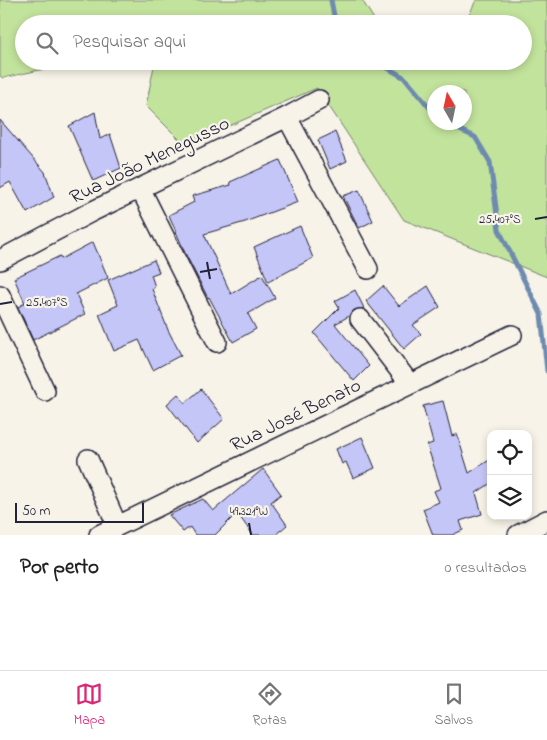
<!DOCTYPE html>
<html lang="pt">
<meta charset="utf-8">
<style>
:root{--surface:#fff;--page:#f6f6f6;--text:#222;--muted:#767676;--line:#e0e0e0;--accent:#db2777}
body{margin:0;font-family:"Indie Flower",sans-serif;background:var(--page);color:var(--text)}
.controls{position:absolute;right:15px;bottom:15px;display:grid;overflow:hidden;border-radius:10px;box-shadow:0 2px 8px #0003}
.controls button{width:45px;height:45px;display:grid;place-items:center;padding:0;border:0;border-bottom:1px solid var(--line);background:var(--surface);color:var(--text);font:25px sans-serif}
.compass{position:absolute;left:427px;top:85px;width:45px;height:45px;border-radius:50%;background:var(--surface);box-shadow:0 2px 8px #0003;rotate:351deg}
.scale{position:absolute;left:15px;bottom:12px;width:129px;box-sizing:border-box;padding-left:5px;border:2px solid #22223b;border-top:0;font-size:14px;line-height:18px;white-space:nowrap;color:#22223b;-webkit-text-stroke:4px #f7f3e8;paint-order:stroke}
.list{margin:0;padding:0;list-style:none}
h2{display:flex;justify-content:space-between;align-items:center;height:65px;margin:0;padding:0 20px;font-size:21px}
h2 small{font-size:16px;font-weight:400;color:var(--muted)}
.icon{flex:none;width:28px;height:28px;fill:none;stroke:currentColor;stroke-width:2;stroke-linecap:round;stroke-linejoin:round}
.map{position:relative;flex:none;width:547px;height:535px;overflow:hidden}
.search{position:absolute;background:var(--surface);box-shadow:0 2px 8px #0003;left:15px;right:15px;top:15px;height:55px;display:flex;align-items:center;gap:12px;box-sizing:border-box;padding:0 18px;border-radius:28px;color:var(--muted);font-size:19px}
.sheet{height:135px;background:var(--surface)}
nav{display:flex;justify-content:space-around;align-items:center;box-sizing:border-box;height:70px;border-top:1px solid var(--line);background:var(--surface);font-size:14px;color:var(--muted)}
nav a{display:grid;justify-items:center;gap:2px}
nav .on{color:var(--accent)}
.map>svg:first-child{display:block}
.green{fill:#c2e39c;stroke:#72826c;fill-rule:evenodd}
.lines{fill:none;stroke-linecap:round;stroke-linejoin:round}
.stream{stroke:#6e8baf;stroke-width:5}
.building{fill:#c5c6f8;stroke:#22223b}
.minor-casing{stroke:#22223b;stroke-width:22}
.minor{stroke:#f7f3e8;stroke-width:19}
.ticks{fill:none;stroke:#22223b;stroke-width:2}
.labels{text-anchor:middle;stroke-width:4.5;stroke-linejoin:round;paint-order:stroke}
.street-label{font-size:20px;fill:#22223b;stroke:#f7f3e8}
.ticks-label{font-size:12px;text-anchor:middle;fill:#22223b;stroke:#f7f3e8;stroke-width:4.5;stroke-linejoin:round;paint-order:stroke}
</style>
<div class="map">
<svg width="547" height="535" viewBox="0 0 547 535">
<rect width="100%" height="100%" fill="#f7f3e8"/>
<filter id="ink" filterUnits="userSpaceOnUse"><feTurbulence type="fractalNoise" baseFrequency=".02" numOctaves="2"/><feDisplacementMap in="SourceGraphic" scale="10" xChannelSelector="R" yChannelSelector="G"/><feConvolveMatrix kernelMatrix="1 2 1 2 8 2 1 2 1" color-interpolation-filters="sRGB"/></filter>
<g filter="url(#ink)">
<!-- green -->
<path class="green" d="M0,0h362l15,24h-353v37h57l-78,17 -3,-2z
M476,0h71v277l-143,-57 -87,-132 -132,57 -39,-39 9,-45h368v-37h-58zM434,92h30v30h-30z"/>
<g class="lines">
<!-- stream -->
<path class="stream" d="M331,0l3,16 7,8
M376,61l29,17 29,35
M442,122l33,15 15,25 9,68 42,84 6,57"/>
</g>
<!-- building -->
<path class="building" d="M95,112l5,27 10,-5 11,34 -28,13 -24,-55z
M0,120l45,52 9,25 -27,16 -17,-31 -10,6z
M335,132l12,29 -17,8 -12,-29z
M280,160l18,42 -53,20 -41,12 27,60 31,-19 13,23 -27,16 8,15 -23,13 -24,-45 -1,1 -23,-45 -16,-38 25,-13 -2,-6 39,-11 -1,-3z
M359,190l14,31 -14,7 -16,-32z
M300,226l13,32 -45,24 -14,-35z
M93,242l15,36 -32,16 9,20 -52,26 -15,-33 7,-4 -11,-25 46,-22 1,3z
M154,260l5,12 -8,3 4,12 -3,2 16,41 13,25 -28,15 -14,-30 -25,11 -15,-37 19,-9 -10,-25z
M383,286l16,20 29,-20 12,21 -27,18 8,9 -17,15 -38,-48z
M355,290l9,18 -10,2 -5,6 -14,8 34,42 -15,15 -40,-48 25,-25 -4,-7z
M201,389l23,30 -27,24 -30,-39 11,-10 7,9z
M443,401l9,35 5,-2 12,39 22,-14v24l-15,10 6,21 -22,7 3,9 -11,5h-19l-10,-26 16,-7 -5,-11 7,-3 -14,-43 6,-2 -10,-37z
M362,437l13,31 -22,10 -7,-16 -4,2 -6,-15z
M263,469l18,25 -10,8 16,23 -12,10h-22l-16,-22 -22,22h-20l-5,-8 -7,5 -14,-17 34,-16 10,12z"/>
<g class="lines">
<!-- minor casing -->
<g class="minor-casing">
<path id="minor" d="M287,117l81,152
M140,188l77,154
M0,260l91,-48 196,-95 32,-17
M0,295l45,96
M360,319l50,65
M88,459l29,66
M99,535l413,-200
M518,535l29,-15"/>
</g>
<!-- minor -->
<use href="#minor" class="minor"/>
</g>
</g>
<!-- ticks -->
<path class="ticks" d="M535,219l12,-2M207,262l3,17M200,272l17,-3M0,304l12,-2M249,523l2,12"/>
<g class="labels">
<!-- street labels -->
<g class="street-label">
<text transform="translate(149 159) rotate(-26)" y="7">Rua João Menegusso</text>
<text transform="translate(295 414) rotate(-26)" y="7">Rua José Benato</text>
</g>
</g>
<g class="ticks-label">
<text x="500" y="223">25.407°S</text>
<text x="47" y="306">25.407°S</text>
<text x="249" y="515">49.321°W</text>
</g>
</svg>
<div class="controls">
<button><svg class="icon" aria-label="locate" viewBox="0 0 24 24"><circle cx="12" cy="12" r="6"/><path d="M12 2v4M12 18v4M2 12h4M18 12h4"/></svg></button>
<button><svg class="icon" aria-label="layers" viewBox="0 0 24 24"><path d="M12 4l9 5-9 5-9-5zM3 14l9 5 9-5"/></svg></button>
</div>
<svg class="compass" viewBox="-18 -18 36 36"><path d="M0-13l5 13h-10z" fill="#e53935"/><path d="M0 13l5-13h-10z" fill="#767676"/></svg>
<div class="scale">50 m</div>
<div class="search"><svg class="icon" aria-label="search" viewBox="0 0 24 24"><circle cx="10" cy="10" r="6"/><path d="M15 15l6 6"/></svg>Pesquisar aqui</div>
</div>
<section class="sheet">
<h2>Por perto<small>0 resultados</small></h2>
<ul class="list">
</ul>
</section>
<nav>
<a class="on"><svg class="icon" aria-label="map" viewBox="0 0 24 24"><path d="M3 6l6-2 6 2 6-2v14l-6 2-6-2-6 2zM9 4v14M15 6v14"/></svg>Mapa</a>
<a><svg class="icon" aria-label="directions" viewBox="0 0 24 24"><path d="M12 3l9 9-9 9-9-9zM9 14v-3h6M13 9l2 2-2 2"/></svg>Rotas</a>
<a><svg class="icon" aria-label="saved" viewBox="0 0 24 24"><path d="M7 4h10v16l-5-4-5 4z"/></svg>Salvos</a>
</nav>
